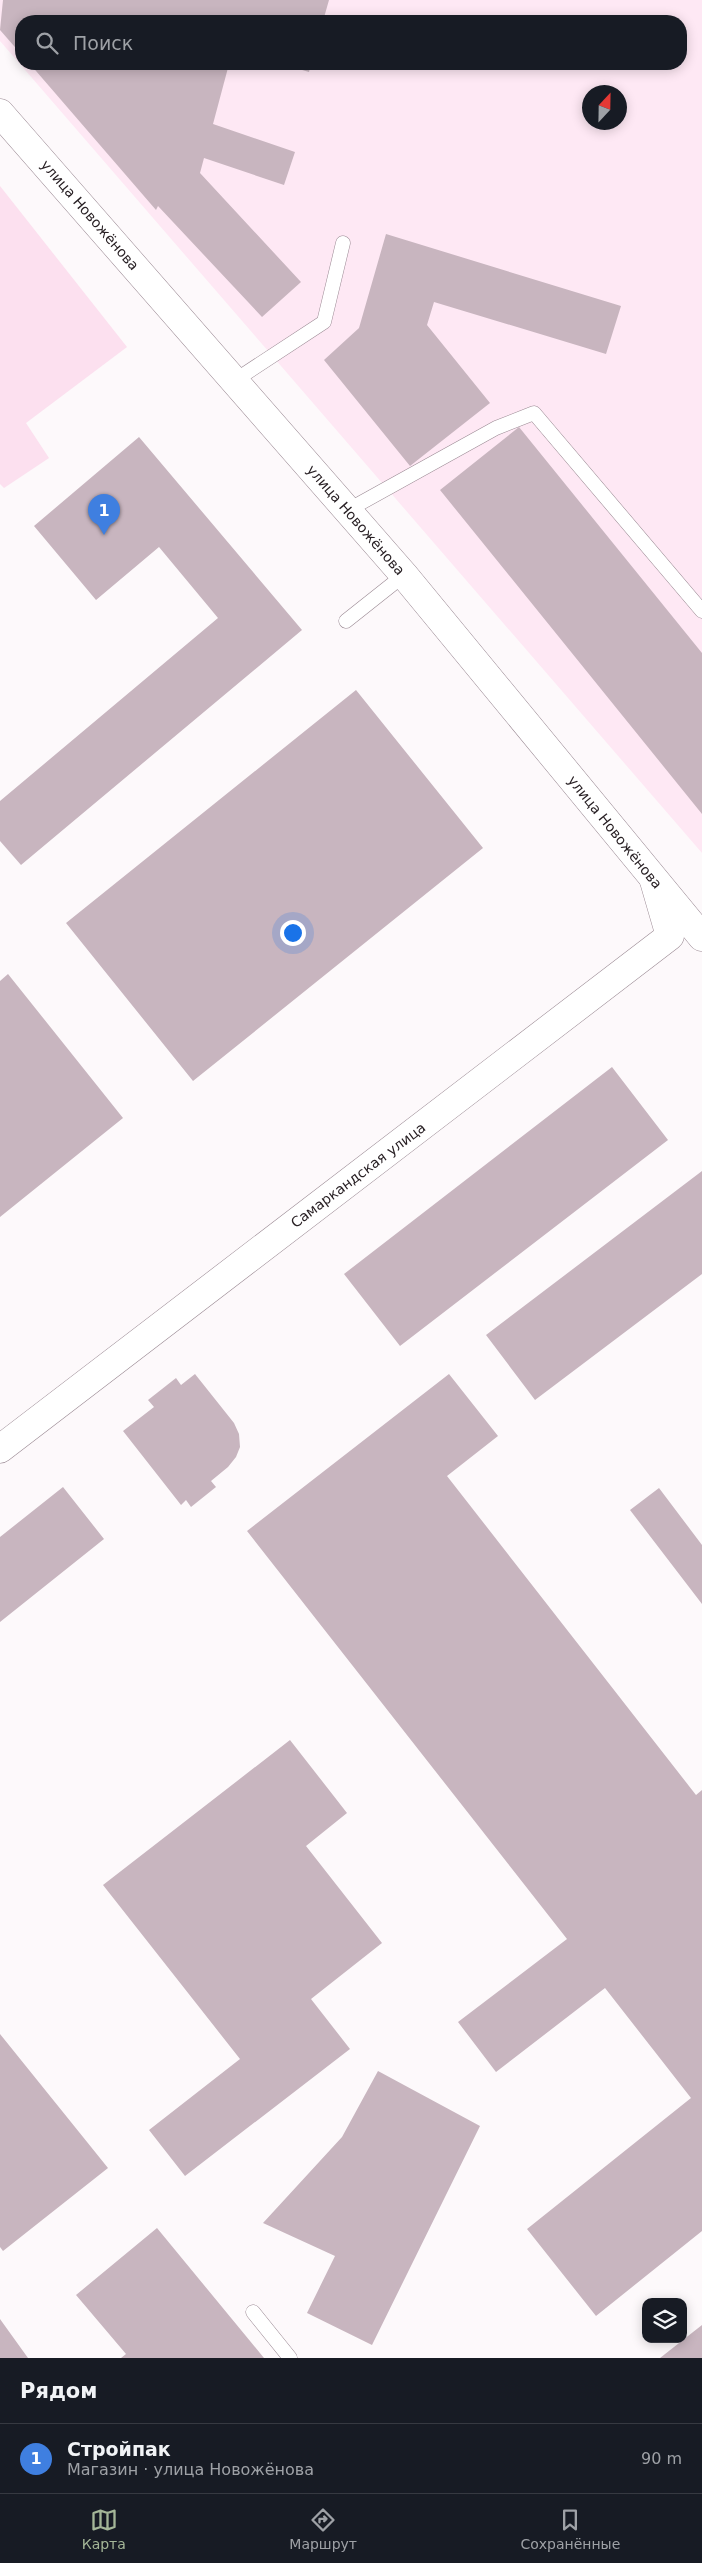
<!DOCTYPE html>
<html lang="ru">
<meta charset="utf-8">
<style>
:root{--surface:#171b24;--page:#242831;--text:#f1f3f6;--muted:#9ea1a6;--line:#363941;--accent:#a4b698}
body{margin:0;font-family:"DejaVu Sans",sans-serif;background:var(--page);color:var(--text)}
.controls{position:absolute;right:15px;bottom:15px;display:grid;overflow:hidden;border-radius:10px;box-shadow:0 2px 12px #0003}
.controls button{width:45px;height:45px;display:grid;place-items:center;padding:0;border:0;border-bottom:1px solid var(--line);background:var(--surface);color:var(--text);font:25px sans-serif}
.compass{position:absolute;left:582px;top:85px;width:45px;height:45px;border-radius:50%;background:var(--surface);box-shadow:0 2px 12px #0003;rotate:22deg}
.you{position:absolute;left:292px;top:932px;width:18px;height:18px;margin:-12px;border:4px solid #fff;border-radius:50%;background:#1a73e8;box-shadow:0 0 0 8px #1a73e833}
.badge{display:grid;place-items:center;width:32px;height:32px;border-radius:50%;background:var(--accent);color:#fff;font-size:16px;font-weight:700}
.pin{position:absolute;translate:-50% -41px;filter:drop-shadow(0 1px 2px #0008)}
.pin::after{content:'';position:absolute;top:26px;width:18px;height:15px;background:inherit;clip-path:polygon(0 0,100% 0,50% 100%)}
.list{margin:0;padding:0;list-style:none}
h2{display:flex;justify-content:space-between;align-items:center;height:65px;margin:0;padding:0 20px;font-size:21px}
h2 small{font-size:16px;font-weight:400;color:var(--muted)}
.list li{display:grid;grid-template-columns:32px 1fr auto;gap:15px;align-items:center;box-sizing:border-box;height:70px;padding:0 20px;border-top:1px solid var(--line)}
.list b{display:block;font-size:19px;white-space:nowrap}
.list p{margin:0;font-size:16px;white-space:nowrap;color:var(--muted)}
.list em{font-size:16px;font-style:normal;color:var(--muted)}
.icon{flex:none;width:28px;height:28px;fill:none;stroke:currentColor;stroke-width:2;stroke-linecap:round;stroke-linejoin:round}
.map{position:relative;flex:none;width:702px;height:2358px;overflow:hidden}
.search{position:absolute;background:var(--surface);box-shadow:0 2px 12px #0003;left:15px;right:15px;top:15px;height:55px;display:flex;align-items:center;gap:12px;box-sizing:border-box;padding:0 18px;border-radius:20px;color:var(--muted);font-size:19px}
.sheet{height:135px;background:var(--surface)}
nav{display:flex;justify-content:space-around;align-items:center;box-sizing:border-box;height:70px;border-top:1px solid var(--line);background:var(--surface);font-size:14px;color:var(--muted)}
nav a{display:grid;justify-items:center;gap:2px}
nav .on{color:var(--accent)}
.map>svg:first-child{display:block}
.built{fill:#fee8f4;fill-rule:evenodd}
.green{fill:#fce0ef}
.building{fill:#c8b5bf}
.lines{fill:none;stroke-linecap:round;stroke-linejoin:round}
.lane-casing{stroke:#998892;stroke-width:15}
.street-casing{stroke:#998892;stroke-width:29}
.secondary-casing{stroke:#998892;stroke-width:29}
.lane{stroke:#fff;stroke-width:14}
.street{stroke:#fff;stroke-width:28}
.secondary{stroke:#fff;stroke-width:28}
.labels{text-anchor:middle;stroke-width:5;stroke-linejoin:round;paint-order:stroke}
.street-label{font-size:14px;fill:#292125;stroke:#fff}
</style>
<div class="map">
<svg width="702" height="2358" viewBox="0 0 702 2358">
<rect width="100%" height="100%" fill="#fdf9fb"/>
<!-- built -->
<path class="built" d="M0,0h702v853l-702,-812zM21,21h660v43h-660zM590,92h30v30h-30z"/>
<!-- green -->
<path class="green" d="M0,186l127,161 -101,76 23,35 -45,30 -4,-4z"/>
<!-- building -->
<path class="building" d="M3,0h326l-6,21h-302v33l-21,-24z
M30,64h199l-16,60 82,28 -11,33 -80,-27 -4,15 101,109 -39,35 -104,-111 -2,4z
M282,64h29l-2,8z
M386,234l235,72 -15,48 -172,-52 -7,23 63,78 -80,63 -86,-106 35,-32z
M519,427l183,226v161l-262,-324z
M139,437l163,193 -281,235 -21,-24v-40l218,-183 -59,-71 -63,53 -62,-74z
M356,690l127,158 -290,233 -127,-158z
M8,974l115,144 -123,99v-236z
M612,1067l56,73 -268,206 -56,-72z
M702,1171v103l-167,126 -49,-65z
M195,1374l39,49 5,11 1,13 -4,10 -8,10 -17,14 5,6 -25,20 -5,-7 -5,5 -58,-74 31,-24 -6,-7 28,-22 5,7z
M449,1374l49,62 -51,40 249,319 6,-5v441l-106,85 -69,-87 164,-131 -86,-110 -109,84 -38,-50 109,-83 -320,-408z
M63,1487l41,52 -104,83v-85z
M659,1488l43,57v59l-72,-94z
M290,1740l57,73 -41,33 76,97 -71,56 39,50 -165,127 -36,-46 91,-71 -137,-174z
M0,2034l108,134 -105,83 -3,-4z
M378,2071l102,55 -108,219 -65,-32 28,-57 -72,-33 79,-86z
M157,2228l107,130h-143l5,-4 -50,-59z
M0,2319l28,39h-28z
M702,2325v33h-42z"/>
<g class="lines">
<!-- lane casing -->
<g class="lane-casing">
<path id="lane" d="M234,381l90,-59 19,-79
M348,510l148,-82 38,-15 168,198
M346,621l58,-46
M253,2312l37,46"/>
</g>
<!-- street casing -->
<g class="street-casing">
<path id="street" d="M0,1449l670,-513 -16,-55"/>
</g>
<!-- secondary casing -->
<g class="secondary-casing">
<path id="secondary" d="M0,113l404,462 298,362"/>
</g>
<!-- lane -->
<use href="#lane" class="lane"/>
<!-- street -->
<use href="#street" class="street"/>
<!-- secondary -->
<use href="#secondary" class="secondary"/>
</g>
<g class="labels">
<!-- street labels -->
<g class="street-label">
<text transform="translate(90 215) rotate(49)" y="5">улица Новожёнова</text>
<text transform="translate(356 520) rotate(49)" y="5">улица Новожёнова</text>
<text transform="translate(615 832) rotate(51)" y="5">улица Новожёнова</text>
<text transform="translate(358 1175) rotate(-37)" y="5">Самаркандская улица</text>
</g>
</g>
</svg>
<div class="controls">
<button><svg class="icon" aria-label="layers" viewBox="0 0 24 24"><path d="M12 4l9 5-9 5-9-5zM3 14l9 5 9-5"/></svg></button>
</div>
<svg class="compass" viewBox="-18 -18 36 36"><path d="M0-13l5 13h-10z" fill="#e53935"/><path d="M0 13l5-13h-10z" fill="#9ea1a6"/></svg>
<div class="you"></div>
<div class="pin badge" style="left:104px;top:535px;background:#3f7fe0">1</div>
<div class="search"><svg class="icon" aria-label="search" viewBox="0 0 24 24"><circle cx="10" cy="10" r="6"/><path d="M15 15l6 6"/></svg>Поиск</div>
</div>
<section class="sheet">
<h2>Рядом<small></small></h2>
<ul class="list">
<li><span class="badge" style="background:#3f7fe0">1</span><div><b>Стройпак</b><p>Магазин · улица Новожёнова</p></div><em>90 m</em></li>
</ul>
</section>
<nav>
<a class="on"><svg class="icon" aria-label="map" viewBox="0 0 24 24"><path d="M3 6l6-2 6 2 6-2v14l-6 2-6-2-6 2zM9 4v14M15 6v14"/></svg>Карта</a>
<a><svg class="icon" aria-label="directions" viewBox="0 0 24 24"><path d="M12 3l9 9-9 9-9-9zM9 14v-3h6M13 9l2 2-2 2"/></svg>Маршрут</a>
<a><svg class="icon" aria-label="saved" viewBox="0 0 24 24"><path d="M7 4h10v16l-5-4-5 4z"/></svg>Сохранённые</a>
</nav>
